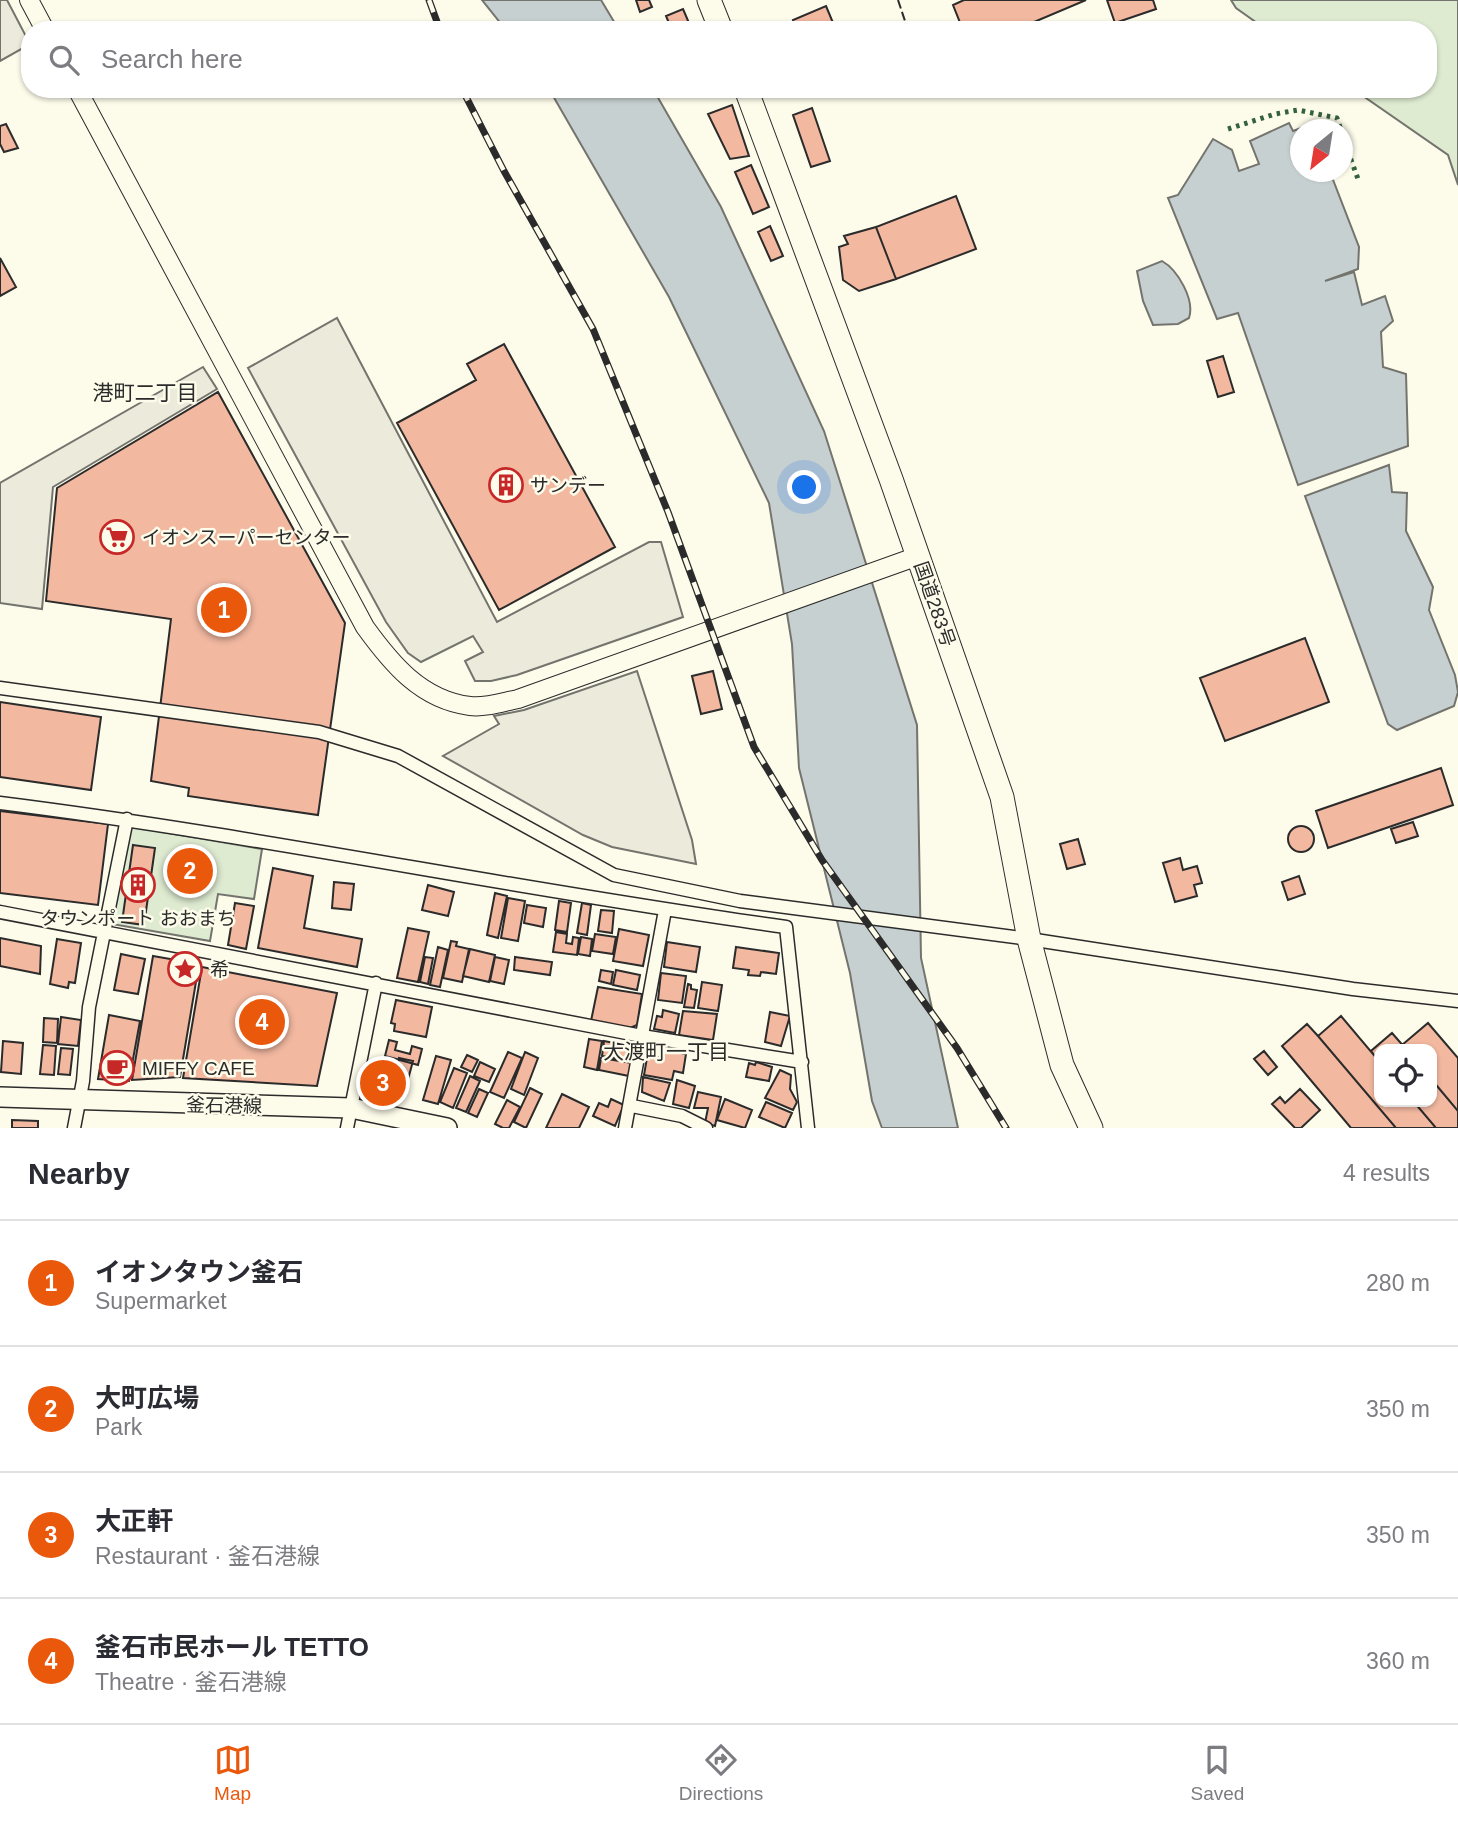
<!DOCTYPE html>
<meta charset="utf-8">
<style>
:root{--surface:#fff;--page:#f2f2f3;--text:#2b2b33;--muted:#7c7c81;--line:#e1e1e2;--accent:#ea580c}
body{margin:0;font-family:Helvetica,"Noto Sans JP",sans-serif;background:var(--page);color:var(--text)}
.controls{position:absolute;right:21px;bottom:21px;display:grid;overflow:hidden;border-radius:14px;box-shadow:0 2px 5px #0004}
.controls button{width:63px;height:63px;display:grid;place-items:center;padding:0;border:0;border-bottom:2px solid var(--line);background:var(--surface);color:var(--text);font:35px sans-serif}
.compass{position:absolute;left:1290px;top:119px;width:63px;height:63px;border-radius:50%;background:var(--surface);box-shadow:0 2px 5px #0004;rotate:210deg}
.you{position:absolute;left:805px;top:488px;width:24px;height:24px;margin:-18px;border:5px solid #fff;border-radius:50%;background:#1a73e8;box-shadow:0 0 0 10px #1a73e833}
.badge{display:grid;place-items:center;width:46px;height:46px;border-radius:50%;background:var(--accent);color:#fff;font-size:23px;font-weight:700}
.pin{position:absolute;translate:-50% -50%;border:4px solid #fff;box-shadow:0 2px 7px #0006}
.list{margin:0;padding:0;list-style:none}
h2{display:flex;justify-content:space-between;align-items:center;height:91px;margin:0;padding:0 28px;font-size:30px}
h2 small{font-size:23px;font-weight:400;color:var(--muted)}
.list li{display:grid;grid-template-columns:46px 1fr auto;gap:21px;align-items:center;box-sizing:border-box;height:126px;padding:0 28px;border-top:2px solid var(--line)}
.list b{display:block;font-size:26px;white-space:nowrap}
.list p{margin:0;font-size:23px;white-space:nowrap;color:var(--muted)}
.list em{font-size:23px;font-style:normal;color:var(--muted)}
.icon{flex:none;width:38px;height:38px;fill:none;stroke:currentColor;stroke-width:2;stroke-linecap:round;stroke-linejoin:round}
.map{position:relative;flex:none;width:1458px;height:1128px;overflow:hidden}
.search{position:absolute;background:var(--surface);box-shadow:0 2px 5px #0004;left:21px;right:21px;top:21px;height:77px;display:flex;align-items:center;gap:18px;box-sizing:border-box;padding:0 24px;border-radius:28px;color:var(--muted);font-size:26px}
.sheet{height:595px;background:var(--surface)}
nav{display:flex;justify-content:space-around;align-items:center;box-sizing:border-box;height:98px;border-top:2px solid var(--line);background:var(--surface);font-size:19px;color:var(--muted)}
nav a{display:grid;justify-items:center;gap:4px}
nav .on{color:var(--accent)}
.map>svg:first-child{display:block}
.green{fill:#deebd1;stroke:#74746e;stroke-width:2}
.parking{fill:#eceadb;stroke:#74746e;stroke-width:2}
.water{fill:#c7d0d0;stroke:#74746e;stroke-width:2}
.building{fill:#f2b8a0;stroke:#2b2b2b;stroke-width:2}
.lines{fill:none;stroke-linecap:round;stroke-linejoin:round}
.street-casing{stroke:#2b2b2b;stroke-width:15}
.secondary-casing{stroke:#2b2b2b;stroke-width:20}
.primary-casing{stroke:#2b2b2b;stroke-width:22}
.highway-casing{stroke:#2b2b2b;stroke-width:25}
.street{stroke:#fdfbea;stroke-width:12}
.secondary{stroke:#fdfbea;stroke-width:18}
.primary{stroke:#fdfbea;stroke-width:19}
.highway{stroke:#fdfbea;stroke-width:23}
.rail-casing{stroke:#2b2b2b;stroke-width:7}
.rail{stroke:#fdfbea;stroke-width:4.5;stroke-dasharray:13;stroke-linecap:butt}
.hedge{stroke:#34623c;stroke-width:5;stroke-dasharray:3.5 5;stroke-linecap:butt}
.fence{stroke:#2b2b2b;stroke-width:2;stroke-dasharray:9 3.5;stroke-linecap:butt}
.labels{text-anchor:middle;stroke-width:5;stroke-linejoin:round;paint-order:stroke}
.poi-label{font-size:19px;fill:#2b2b2b;stroke:#fdfbea;text-anchor:start}
.street-label{font-size:19px;fill:#2b2b2b;stroke:#fdfbea}
.neighbourhood-label{font-size:21px;fill:#2b2b2b;stroke:#fdfbea}
</style>
<div class="map">
<svg width="1458" height="1128" viewBox="0 0 1458 1128">
<rect width="100%" height="100%" fill="#fdfbea"/>
<!-- green -->
<path class="green" d="M1231,0h227v185l-10,-30 -95,-66h75v-59h-161l-31,-22z
M128,826l134,23 -8,50 -36,-5 -8,47 -98,-17z"/>
<!-- parking -->
<path class="parking" d="M0,0h7l23,44 -30,17z
M337,318l160,304 152,-80h12l22,75 -166,58 -26,6h-16l-10,-20 18,-9 -10,-16 -52,26 -13,-9 -22,-31 -138,-254z
M203,367l14,22 -164,98 -11,122 -42,-6v-120z
M637,671l55,169 4,24 -84,-17 -29,-12 -140,-79 56,-32 -5,-8 30,-6z"/>
<!-- water -->
<path class="water" d="M482,0h119l18,30h-113z
M549,89h104l68,118 103,224 93,294 4,233 37,170h-76l-10,-27 -22,-128 -51,-205 -7,-124 -23,-141 -100,-206z
M1289,123l4,8 19,-7 2,5 -14,1v42h30l29,75 -1,22 -33,12 29,-9 8,33 23,-9 8,25 -12,11 2,35 23,7 2,72 -110,39 -60,-172 -21,6 -49,-121 10,-3 35,-56 19,11 7,21 20,-7 -9,-23z
M1162,261c16,9 33,39 27,57l-11,6 -25,1 -10,-24 -6,-30z
M1389,465l3,27 15,1 -1,38 27,56 -4,23 26,65 3,17 -4,14 -57,24 -9,-6 -83,-228z"/>
<!-- building -->
<path class="building" d="M636,0h13l3,7 -12,5z
M964,0h122l-71,30h-52l-10,-25z
M1107,0h46l3,9 -41,14z
M826,6l10,24h-39l-4,-10z
M683,9l9,21h-30l-2,-4 9,-3 -3,-7z
M732,105l17,51 -19,3 -22,-45z
M812,108l18,53 -19,6 -18,-52z
M6,124l12,24 -14,4 -4,-8v-18z
M751,165l18,42 -16,7 -18,-42z
M956,196l20,53 -80,30 -20,-52z
M770,226l13,30 -12,5 -13,-29z
M876,227l20,52 -37,12 -16,-11 -4,-33 9,-3 -4,-8z
M0,258l16,29 -16,9z
M504,344l111,203 -116,63 -102,-187 79,-43 -9,-16z
M1223,356l11,36 -16,5 -11,-36z
M218,392l127,231 -27,192 -130,-19 1,-8 -38,-7 20,-162 -125,-18 11,-113z
M1305,638l24,64 -104,39 -25,-63z
M713,671l9,38 -21,5 -9,-38z
M0,702l101,15 -10,73 -91,-13z
M1441,768l12,37 -125,43 -12,-37z
M0,811l108,13 -10,81 -98,-12z
M1413,822l5,14 -22,7 -5,-14z
M1288 839a13 13 0 1 1 26 0a13 13 0 1 1-26 0Z
M1078,839l7,25 -18,5 -7,-25z
M133,845l22,3 -11,77 -22,-3z
M1180,858l3,12 14,-4 5,17 -8,2 3,11 -22,6 -12,-39z
M273,868l40,8 -9,52 58,11 -5,28 -99,-19z
M1299,876l6,18 -17,6 -6,-18z
M334,882l20,2 -3,26 -19,-2z
M428,885l26,7 -6,24 -26,-6z
M495,893l12,3 -9,42 -11,-3z
M508,898l17,3 -7,40 -17,-3z
M559,901l12,2 -4,29 -12,-2z
M235,903l19,3 -8,43 -18,-4z
M582,903l9,2 -4,30 -10,-2z
M527,905l19,3 -3,19 -19,-4z
M601,910l13,1 -2,22 -14,-2z
M408,928l21,4 -11,50 -21,-4z
M619,929l30,6 -6,31 -30,-5z
M556,932l11,2 -1,9 6,1 1,-7 6,1 -2,17 -24,-3z
M595,934l21,3 -3,17 -21,-3z
M581,937l11,2 -2,17 -12,-2z
M0,938l41,8 -1,28 -40,-8z
M57,939l24,4 -6,40 -6,-1 -1,6 -18,-4z
M451,941l6,1 -1,4 13,3 -7,33 -19,-4z
M667,942l33,5 -4,25 -32,-5z
M438,947l10,3 -8,37 -10,-2z
M736,947l43,6 -3,21 -15,-2 -1,4 -12,-1 1,-5 -16,-2z
M470,949l25,6 -6,27 -26,-6z
M121,954l24,5 -7,35 -24,-4z
M153,956l46,8 -19,113 -48,3z
M425,957l8,1 -5,26 -8,-2z
M495,957l14,3 -5,24 -14,-3z
M515,957l37,5 -2,13 -36,-5z
M202,967l135,26 -20,93 -134,-8z
M601,970l12,2 -2,12 -12,-3z
M616,970l24,5 -3,15 -24,-5z
M661,973l25,3 -4,27 -24,-3z
M702,982l20,3 -4,26 -20,-3z
M688,984l3,1v4l6,1 -3,18 -10,-1z
M598,987l44,7 -5,31 -7,3 -39,-7z
M396,1000l36,7 -6,30 -32,-6 1,-7 -4,-1z
M663,1010l16,4 -4,19 -21,-4 3,-13 5,1z
M683,1011l34,3 -4,26 -34,-5z
M770,1012l20,4 -9,30 -16,-4z
M109,1015l31,6 -11,60 -31,-2z
M1341,1016l38,45v41h35l22,26h-40l-78,-92z
M61,1017l20,3 -3,26 -20,-2z
M44,1018l14,1 -1,24 -14,-1z
M1428,1023l30,35v53l-26,-31v-31h-26l-4,-4z
M1307,1024l11,12 78,92h-45l-69,-82z
M1392,1033l14,16h-27v12l-8,-10z
M589,1039l13,2 -5,29 -13,-3z
M389,1040l8,2 -2,8 15,4 2,-8 10,3 -4,16 -33,-9z
M3,1041l20,2 -2,31 -20,-2z
M604,1041l30,6 -3,14 -29,-5z
M43,1045l13,1 -2,29 -14,-1z
M61,1048l12,1 -3,26 -12,-1z
M664,1050l22,4 -3,19 -9,-2 -2,9 -28,-5 4,-23 14,7z
M1264,1051l13,16 -9,8 -14,-16z
M508,1052l14,6 -18,40 -14,-6z
M525,1052l13,6 -14,37 -13,-6z
M467,1055l11,5 -6,12 -11,-5z
M436,1056l15,4 -13,44 -15,-4z
M399,1058l14,3 -9,33 -13,-3z
M601,1058l31,5 -3,13 -30,-6z
M480,1062l15,7 -6,13 -15,-6z
M756,1062l16,5 -3,14 -23,-4 3,-14 6,2z
M381,1063l14,4 -6,24 -9,-2 -3,-6z
M454,1068l13,5 -14,35 -13,-6z
M780,1070l11,5 -1,14 7,13 -4,8 -28,-12z
M470,1076l10,5 -14,31 -10,-4z
M643,1077l27,6 -6,18 -22,-9z
M677,1080l18,6 -6,22 -16,-4z
M1432,1080l26,31v17h-22l-22,-26h18z
M530,1088l12,6 -16,34 -12,-6z
M479,1089l9,4 -11,24 -9,-4z
M1300,1089l20,21 -19,18h-6l-23,-24 8,-7 5,6z
M698,1092l23,5 -6,29 -10,-3 3,-15h-14z
M562,1094l27,13 -10,21h-33z
M611,1099l13,6 -9,21 -22,-10 6,-13 9,4z
M725,1099l27,11 -7,18 -28,-8z
M507,1100l13,7 -11,21h-6l-8,-4z
M766,1102l26,11 -7,15 -26,-11z
M12,1120l26,1v7h-26z"/>
<g class="lines">
<!-- street casing -->
<g class="street-casing">
<path id="street" d="M0,688l319,44 79,24 216,119 126,26 289,38 324,50 105,12
M0,803c263,33 523,88 786,124l22,201
M0,912l642,124 160,26
M632,1106l50,10 24,12
M74,1128l9,-47 6,-74 38,-188
M347,1128l29,-145
M625,1128l40,-218"/>
</g>
<!-- secondary casing -->
<g class="secondary-casing">
<path id="secondary" d="M29,0l16,30
M77,89l288,538c26,36 56,73 105,79 15,2 33,-4 48,-7l400,-143"/>
</g>
<!-- primary casing -->
<g class="primary-casing">
<path id="primary" d="M0,1097l351,11 96,20"/>
</g>
<!-- highway casing -->
<g class="highway-casing">
<path id="highway" d="M709,0l12,30
M746,89l145,390 111,318 27,142 33,126 29,63"/>
</g>
<!-- street -->
<use href="#street" class="street"/>
<!-- secondary -->
<use href="#secondary" class="secondary"/>
<!-- primary -->
<use href="#primary" class="primary"/>
<!-- highway -->
<use href="#highway" class="highway"/>
<!-- rail casing -->
<g class="rail-casing">
<path id="rail" d="M429,0l11,30
M462,89l42,82 89,158 75,183 86,235 68,113 135,188 49,80"/>
</g>
<!-- rail -->
<use href="#rail" class="rail"/>
<!-- hedge -->
<path class="hedge" d="M1228,129l47,-15 23,-4 39,8 4,12
M1342,135l16,44"/>
<!-- fence -->
<path class="fence" d="M898,0l10,30
M761,94l11,-5"/>
</g>
<!-- icons -->
<defs>
<g id="building-ring" transform="scale(1.75)"><circle r="9.5" fill="#fdfbea" stroke="#c62828" stroke-width="1.5"/><path d="M-4-6H4V6H1V3H-1V6H-4ZM-2.5-4.3h1.7v1.8h-1.7ZM.8-4.3h1.7v1.8H.8ZM-2.5-1h1.7V.8h-1.7ZM.8-1h1.7V.8H.8Z" fill="#c62828"/></g>
<g id="supermarket-ring" transform="scale(1.75)"><circle r="9.5" fill="#fdfbea" stroke="#c62828" stroke-width="1.5"/><path d="M-6-5.5h2.5l.6 2H6L4.5 2H-2.5L-4.4-4H-6ZM-1.5 3.2a1.3 1.3 0 1 0 .1 0ZM3 3.2a1.3 1.3 0 1 0 .1 0Z" fill="#c62828"/></g>
<g id="sight-ring" transform="scale(1.75)"><circle r="9.5" fill="#fdfbea" stroke="#c62828" stroke-width="1.5"/><path d="M0-6L1.8-2.2L6-1.7L2.9 1.2L3.7 5.4L0 3.3L-3.7 5.4L-2.9 1.2L-6-1.7L-1.8-2.2Z" fill="#c62828"/></g>
<g id="cafe-ring" transform="scale(1.75)"><circle r="9.5" fill="#fdfbea" stroke="#c62828" stroke-width="1.5"/><path d="M-5.5-4.5H6V0H3Q3 3.5 0 3.5H-2.5Q-5.5 3.5-5.5 0ZM3-3.2v2h1.7v-2ZM-6 4.5H4V6H-6Z" fill="#c62828"/></g>
</defs>
<g fill-rule="evenodd">
<use href="#building-ring" x="506" y="485"/>
<use href="#supermarket-ring" x="117" y="537"/>
<use href="#building-ring" x="138" y="885"/>
<use href="#sight-ring" x="185" y="969"/>
<use href="#cafe-ring" x="117" y="1068"/>
</g>
<g class="labels">
<!-- poi labels -->
<g class="poi-label">
<text x="530" y="492">サンデー</text>
<text x="142" y="544">イオンスーパーセンター</text>
<text x="138" y="925" text-anchor="middle">タウンポート おおまち</text>
<text x="210" y="976">希</text>
<text x="142" y="1075">MIFFY CAFE</text>
</g>
<!-- street labels -->
<g class="street-label">
<text transform="translate(935 604) rotate(71)" y="7">国道283号</text>
<text transform="translate(224 1105) rotate(1)" y="7">釜石港線</text>
</g>
<!-- neighbourhood labels -->
<g class="neighbourhood-label">
<text x="145" y="400">港町二丁目</text>
<text x="666" y="1059">大渡町一丁目</text>
</g>
</g>
</svg>
<div class="controls">
<button><svg class="icon" aria-label="locate" viewBox="0 0 24 24"><circle cx="12" cy="12" r="6"/><path d="M12 2v4M12 18v4M2 12h4M18 12h4"/></svg></button>
</div>
<svg class="compass" viewBox="-18 -18 36 36"><path d="M0-13l5 13h-10z" fill="#e53935"/><path d="M0 13l5-13h-10z" fill="#7c7c81"/></svg>
<div class="you"></div>
<div class="pin badge" style="left:224px;top:610px">1</div>
<div class="pin badge" style="left:190px;top:871px">2</div>
<div class="pin badge" style="left:383px;top:1083px">3</div>
<div class="pin badge" style="left:262px;top:1022px">4</div>
<div class="search"><svg class="icon" aria-label="search" viewBox="0 0 24 24"><circle cx="10" cy="10" r="6"/><path d="M15 15l6 6"/></svg>Search here</div>
</div>
<section class="sheet">
<h2>Nearby<small>4 results</small></h2>
<ul class="list">
<li><span class="badge">1</span><div><b>イオンタウン釜石</b><p>Supermarket</p></div><em>280 m</em></li>
<li><span class="badge">2</span><div><b>大町広場</b><p>Park</p></div><em>350 m</em></li>
<li><span class="badge">3</span><div><b>大正軒</b><p>Restaurant · 釜石港線</p></div><em>350 m</em></li>
<li><span class="badge">4</span><div><b>釜石市民ホール TETTO</b><p>Theatre · 釜石港線</p></div><em>360 m</em></li>
</ul>
</section>
<nav>
<a class="on"><svg class="icon" aria-label="map" viewBox="0 0 24 24"><path d="M3 6l6-2 6 2 6-2v14l-6 2-6-2-6 2zM9 4v14M15 6v14"/></svg>Map</a>
<a><svg class="icon" aria-label="directions" viewBox="0 0 24 24"><path d="M12 3l9 9-9 9-9-9zM9 14v-3h6M13 9l2 2-2 2"/></svg>Directions</a>
<a><svg class="icon" aria-label="saved" viewBox="0 0 24 24"><path d="M7 4h10v16l-5-4-5 4z"/></svg>Saved</a>
</nav>
